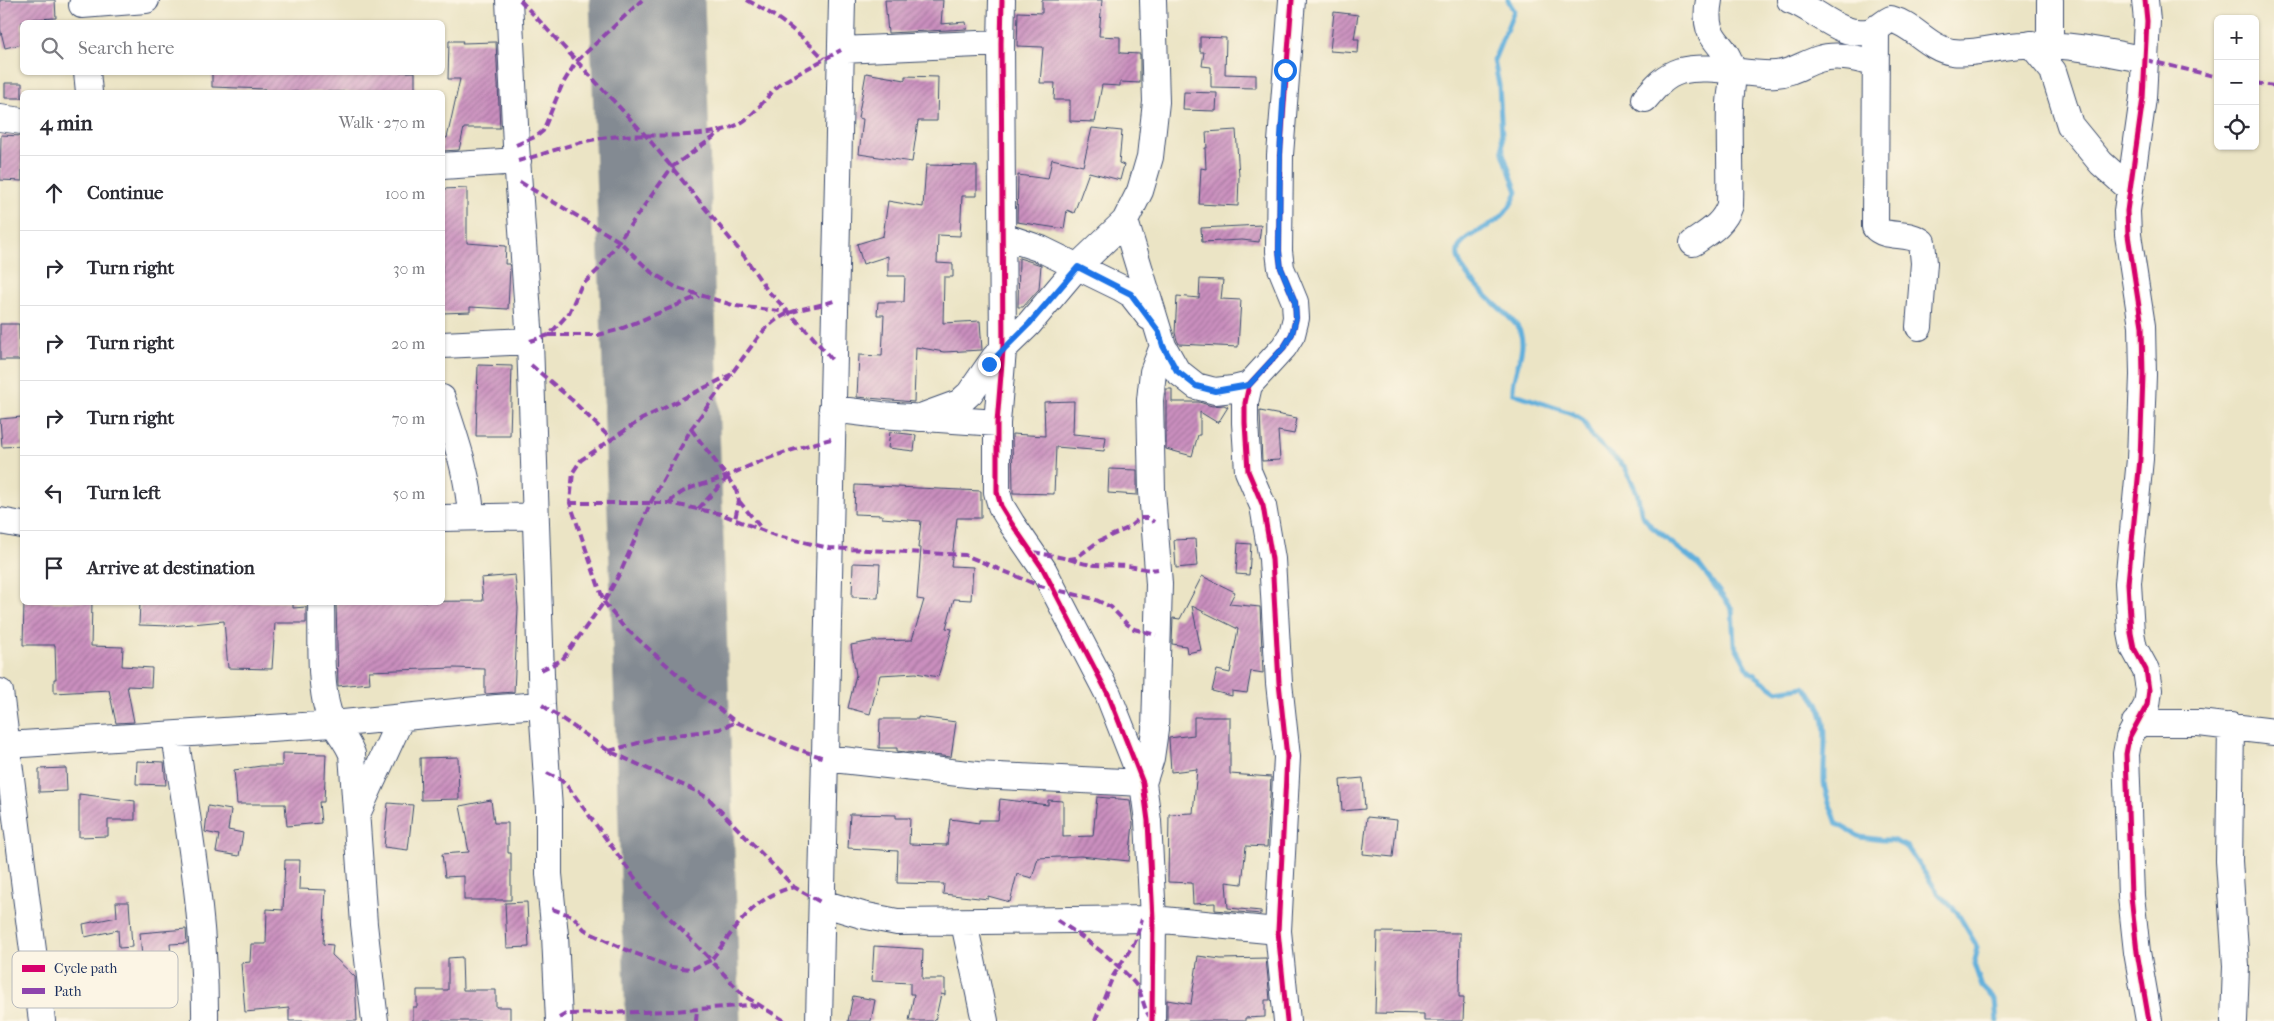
<!DOCTYPE html>
<meta charset="utf-8">
<style>
:root{--surface:#fff;--page:#f2f2f3;--text:#2b2b33;--muted:#7c7c81;--line:#e1e1e2}
body{margin:0;font-family:"IM FELL French Canon",serif;background:var(--page);color:var(--text)}
.controls{position:absolute;right:15px;top:15px;display:grid;overflow:hidden;border-radius:8px;box-shadow:0 1px 4px #0004}
.controls button{width:45px;height:45px;display:grid;place-items:center;padding:0;border:0;border-bottom:1px solid var(--line);background:var(--surface);color:var(--text);font:25px sans-serif}
.stop{position:absolute;width:15px;height:15px;margin:-11px;border:4px solid #1a73e8;border-radius:50%;background:#fff}
.stop.end{background:#1a73e8;border-color:#fff;box-shadow:0 1px 5px #0008}
.list{margin:0;padding:0;list-style:none}
h2{display:flex;justify-content:space-between;align-items:center;height:65px;margin:0;padding:0 20px;font-size:21px}
h2 small{font-size:16px;font-weight:400;color:var(--muted)}
.list li{display:grid;grid-template-columns:32px 1fr auto;gap:15px;align-items:center;box-sizing:border-box;height:75px;padding:0 20px;border-top:1px solid var(--line)}
.list b{display:block;font-size:19px;white-space:nowrap}
.list em{font-size:16px;font-style:normal;color:var(--muted)}
.icon{flex:none;width:28px;height:28px;fill:none;stroke:currentColor;stroke-width:2;stroke-linecap:round;stroke-linejoin:round}
.map{position:relative;flex:none;width:2274px;height:1021px;overflow:hidden}
.search{position:absolute;background:var(--surface);box-shadow:0 1px 4px #0004;left:20px;top:20px;width:425px;height:55px;display:flex;align-items:center;gap:12px;box-sizing:border-box;padding:0 18px;border-radius:8px;color:var(--muted);font-size:19px}
.panel{position:absolute;background:var(--surface);box-shadow:0 1px 4px #0004;left:20px;top:90px;width:425px;height:515px;border-radius:8px}
.map>svg:first-child{display:block}
.lines{fill:none;stroke-linecap:round;stroke-linejoin:round}
.stream{stroke:#61afdb;stroke-width:5}
.runway{stroke:#838a92;stroke-width:115}
.building{fill:url(#building-hatch)}
.minor-casing{stroke:#3a4a6d;stroke-width:28}
.minor{stroke:#fff;stroke-width:26}
.quiet{stroke:#8e44ad;stroke-width:4;stroke-dasharray:8 4;stroke-linecap:butt}
.cycleway-casing{stroke:#fcf5e5;stroke-width:8}
.cycleway{stroke:#d6006c;stroke-width:5}
.route{stroke:#1a73e8;stroke-width:6}
.key{fill:#fcf5e5;stroke:#b8babc;stroke-width:1}
.key-label{font-size:14px;fill:#1b2f5e}
</style>
<div class="map">
<svg width="2274" height="1021" viewBox="0 0 2274 1021">
<defs>
<pattern id="building-hatch" width="6" height="6" patternUnits="userSpaceOnUse" patternTransform="scale(1.25)"><rect width="6" height="6" fill="#ca8fbe"/><path d="M-1 1l2-2M0 6l6-6M5 7l2-2" fill="none" stroke="#a3759e"/></pattern>
</defs>
<rect width="100%" height="100%" fill="#fcf5e5"/>
<filter id="ink" filterUnits="userSpaceOnUse"><feTurbulence type="fractalNoise" baseFrequency=".02" numOctaves="2"/><feDisplacementMap in="SourceGraphic" scale="10" xChannelSelector="R" yChannelSelector="G"/><feConvolveMatrix kernelMatrix="1 2 1 2 8 2 1 2 1" color-interpolation-filters="sRGB"/></filter>
<filter id="wash" filterUnits="userSpaceOnUse"><feTurbulence type="fractalNoise" baseFrequency=".0096" numOctaves="4" result="noise"/><feDisplacementMap in="SourceGraphic" scale="20" xChannelSelector="R" yChannelSelector="G"/><feGaussianBlur stdDeviation="1.12" result="paint"/><feColorMatrix in="noise" values="0 0 0 0 0 0 0 0 0 0 0 0 0 0 0 0 0 1.4 0 .05"/><feComposite in="paint" operator="in"/></filter>
<g filter="url(#wash)">
<rect width="100%" height="100%" fill="#ebe4c5"/>
<g class="lines">
<!-- stream -->
<path class="stream" d="M1508,0l6,11 -20,49 5,25 4,68 14,39c-10,24 -20,30 -42,41 -5,3 -12,7 -15,12 -15,23 45,64 57,81 14,21 -6,45 -4,67l58,20 12,7 10,18 32,29 12,26 5,22 9,11 49,40 32,43 2,34 15,28 28,20 27,-4c31,28 18,59 20,95 1,14 9,29 13,42l23,13 22,3h10l15,7 32,47 18,18 21,36 -4,16 8,23 13,13 2,21"/>
<!-- runway -->
<path class="runway" d="M647,0l36,1021"/>
</g>
<g id="blocks">
<!-- building -->
<path class="building" d="M0,0h55l1,18 -23,1v3h-11v22l-17,4 -5,-20z
M885,0h58l-2,24 25,-2 1,7 -79,4z
M1042,0h60l-3,36 21,1v16l20,1v29l-20,-1v4l-18,-1 -7,37 -25,-1v-21h-16l1,-17h-15l3,-36 -26,-1 1,-34 24,1z
M1334,12l24,3 -4,24h5l-1,14 -28,-2z
M1200,37l26,1 -1,36 31,1v13l-45,-1v-20l-9,-1 2,-14h-4z
M449,41h14l-1,2 34,-1 4,86h-36l-5,22 -17,1v-14l5,1 13,-59h-12z
M212,72h203v20h-151l1,-3 -53,-2z
M866,73l39,7v-4l33,1 -1,44h-19l-6,41 -53,-8 4,-35 -5,-1z
M5,83h17v15h-17z
M1184,92l33,1 -1,18 -33,-1z
M1092,128l30,3 -3,32 5,2 -4,15 -31,-8 -15,41 -7,-3 -3,19 -47,-7 1,-47 30,4 4,-20 31,7z
M1236,130l3,46 -1,30 -39,-2 2,-36 5,1 -1,-21h2l-1,-16z
M1,135l21,1v45l-22,-1z
M926,165l51,1v30h-15l-2,40 -22,-1 -1,28 16,1v13h-9l-1,46 37,-2 2,29 -38,2 -28,-5 -2,55 -57,-5 2,-42 23,1 2,-41h-7l1,-13h26l1,-26h-17v-20l-25,8 -6,-20 26,-8 5,-35 35,6z
M467,188v55l39,3 -1,18h4l1,3 -2,42 -38,-2v5l-28,1v-124z
M1261,225l-2,17 -17,-2 -40,2 -1,-14z
M1019,258l22,7 -2,24 -16,18h-5z
M1200,279l23,1 -2,19 20,1 -3,47 -59,-3 -2,-4 -2,-7 2,-37 22,2z
M0,324h19l1,36h-20z
M478,365l34,1 -2,70h-34z
M1166,389h6v13h27l13,4 12,-1 4,2 -10,16 -18,-11v23h-2l-6,21 -26,-7z
M1074,401l-1,33 33,3 -2,14 -48,-4 -2,47 -41,-1 -1,-59 33,2 -1,-34z
M1260,411l37,7 -3,16 -16,-3 2,29 -18,1z
M22,417v29l-20,1 -2,-28z
M890,432l26,3 -2,16 -26,-3z
M1109,469l28,1v25l-29,-2z
M855,485l126,6v27h-24l-6,48 22,1 -2,33 -17,-1 -8,29 6,1 -14,48 -22,-4 -36,2 -10,39 -22,-6 8,-33 -5,-30 22,-4 39,-1 12,-40 -7,-1 4,-51h-3l3,-27 -39,-3v-3l-28,-1z
M1195,539l2,27 -21,2 -2,-28z
M1238,543l13,1 -2,31 -13,-1z
M853,563l27,1 -2,34 -26,-1z
M515,575l3,33 -4,84 -29,2v-25l-31,-1 -85,3 1,12 -32,3 -2,-84 147,-1 -2,-23z
M1202,576l33,16 -6,12 31,3 3,66 -12,-2 -4,22 -15,-2v5l-20,-5 5,-21 13,3 8,-44 -46,-23 9,44 -14,3 -1,-7 -14,-2 1,-26 7,1z
M24,602h68l-1,44 32,1 -1,19 30,2 -1,19 -24,-1 7,36 -18,1 -7,-33 -55,3v-14h2l-1,-34h-32z
M140,602h153v6l13,-1v16h-31l-3,46 -44,-1 -4,-47 -53,5 -32,-1z
M918,717l38,5 -5,35 -54,-6v-3h-18l1,-29h38z
M1194,717h36v57l41,3 -4,70 -21,-1 -4,38 -16,-2 2,26 33,3v3l-46,-4v-7l-22,1 -1,-21 -24,-1 1,-68 24,-1 4,-44 -26,3 -2,-34 25,-3z
M282,753l44,1 -2,48h-5l2,21 -34,3 -2,-22h-48l-3,-34 27,-4h21z
M458,757l1,42 -38,1 -1,-42z
M137,761l27,1 2,23 -30,-1z
M66,768l1,23 -28,1v-23z
M1363,778l2,31 -23,2 -2,-31z
M79,794l56,7v19h-27v16l-29,1z
M1097,797l33,3 3,24 -4,37 -49,-5 -42,2 -6,20 -15,-4 -7,28 -22,-6v3l-45,-5 1,-10 -47,-1 1,-32 -50,-3 2,-34 46,1v3h14l-1,26 38,1 3,-26 29,4v-3h19l2,-21 48,6v-5l15,1v36l30,-1z
M491,800l3,23h14v30h3v47h-47v-24l-19,1 -3,-23 27,-2 -9,-46z
M388,803l25,2 -5,45 -24,-3z
M208,806l23,4 -3,20 15,3 -4,23 -23,-4 3,-17 -14,-3z
M1367,817l30,3 -4,37 -30,-3z
M285,860h15l-1,29 27,1 -3,54 10,1 -1,10 23,22 2,44h-68v-13l-44,4 -4,-49 9,-1 1,-18h15l1,-35 16,1z
M116,902h13l3,45 -13,1 -1,-18 -33,7 -2,-13 34,-7z
M527,902l2,45 -22,1 -2,-45z
M186,929l1,14 -17,1 2,25 -72,7 -1,-15 43,-3 -2,-25z
M1377,932l83,1 -1,64h5l-1,24h-39v-7l-49,-1z
M874,946l49,3 -1,30h23v16l-4,-1 -6,27h-26l5,-27h-4v-11l-38,-2z
M1198,956l23,3 45,-1 4,42h-5v17l-20,1v3h-78v-21l24,4z
M462,957l1,33h33v17h14v14h-97v-14h4v-17h31v-32z
M853,996l22,4 -4,21h-23z"/>
</g>
</g>
<g filter="url(#ink)">
<use href="#blocks" fill-opacity="0" stroke="#3a4a6d" stroke-width="1"/>
<g class="lines">
<!-- minor casing -->
<g class="minor-casing">
<path id="minor" d="M509,0l7,145 14,196 12,364 7,104v65l6,61 4,86
M1002,0l-1,43 2,307 -6,73v69l4,14 11,18 31,45 65,125 35,89 5,38 5,98 -1,102
M1790,0c27,9 50,39 81,31 8,-2 13,-9 20,-12 23,6 37,29 61,33 23,3 49,-7 72,-7 41,-2 82,7 122,15
M2145,0l2,21 -4,77 -16,113 1,24 14,91 1,49 -3,84 -12,124 3,50 3,15 12,22 3,20 -2,15 -18,33 -3,16 5,142 6,56 12,69
M82,5l64,-5
M1876,28l-1,199c10,12 34,4 47,15l2,21 -5,64
M2031,44l22,27 17,54 31,38 28,25
M2050,44v-44
M841,50l160,-7
M87,72l2,20
M1645,99c10,-12 19,-23 35,-28 31,-8 65,5 96,3 16,-1 27,-10 43,-15 18,-6 39,0 56,4
M0,118l22,3
M442,166l76,-5
M1125,221l38,125 14,25 19,15 19,5 18,-2 16,-4
M1003,236l38,13 80,39 10,6 18,23
M1693,243c16,-11 31,-19 37,-38 1,-33 -1,-67 0,-100 0,-11 4,-24 2,-35 -6,-31 -31,-26 -23,-70
M442,345l88,-4
M442,398c13,40 27,77 29,119
M832,409l49,6 116,8
M918,418l41,-15 11,-10 25,-36 34,-33 48,-57 48,-46 15,-30 10,-34 6,-55 -3,-102
M442,518l93,-2
M0,521l22,4
M321,602c1,33 -2,79 7,109 5,16 18,27 24,43l12,170 11,97
M0,692l42,329
M2135,723h64l75,9
M2231,726l-2,135 7,105 -2,55
M175,735c14,95 31,190 30,286
M7,745l326,-21 164,-16 45,-3
M824,758l153,17 166,8 8,-25 4,-28 4,-146 -7,-93 -2,-91 3,-28 10,-26
M358,812l43,-94
M822,903l40,12 35,7 256,-3 125,12
M964,923l21,98
M819,1021l23,-1021
M1287,1021l-9,-90 9,-174 -8,-74 -7,-124 -9,-53 -15,-35 -3,-48v-20l4,-18 35,-38 8,-13 4,-16 -1,-16 -14,-34 -2,-17 1,-96 12,-155"/>
</g>
<!-- minor -->
<use href="#minor" class="minor"/>
<!-- quiet -->
<path class="quiet" d="M520,0l127,137 97,119 23,34 44,45 22,26
M747,0c30,16 54,34 77,59
M2146,60l72,17
M2255,83l19,3
M516,145l21,-9 6,-5 19,-46 14,-23 66,-62
M518,161c31,-8 61,-21 92,-24 39,-5 94,5 129,-13 18,-10 28,-30 44,-42l58,-32
M520,182l99,59 32,31 26,16 59,18 52,6
M549,335h49l20,-5 81,-34
M530,341l19,-6 20,-22 12,-27 17,-16 74,-103 50,-36
M531,365l41,35 39,39
M732,374l-90,45 -61,41 -8,12 -3,31 34,99 18,23 75,67 39,30 58,26 30,10
M691,429l45,60 3,12 -4,18
M739,501l22,27
M570,503h99l52,11 53,21 55,13 136,7 75,31 54,13 17,8 16,17 7,5 22,6
M669,503c18,-19 35,-17 58,-27 33,-16 68,-28 104,-37
M698,509l30,-32
M1033,552l36,7 7,-1 23,-17 29,-13 12,-10h8l6,4
M1069,559c25,9 34,5 58,7 12,1 19,5 31,3
M541,670l21,-10 42,-58 18,-33 29,-67 40,-73 68,-93c25,-29 40,-24 75,-35
M542,705l67,46 87,40 13,8 85,88 28,16
M609,751l47,-13 64,-9 16,-7
M547,773l14,7 8,8 79,108 63,64c25,-32 41,-63 83,-73
M552,909l21,7 11,13 8,5 37,17 42,16 21,2 19,-9 32,35 42,26
M1057,920c26,17 60,41 79,65 7,10 7,23 14,32
M559,1018l7,-4 108,-3 76,-6 9,2
M696,1021l1,-11
M1095,1021l18,-45 22,-34 7,-23"/>
<!-- cycleway casing -->
<g class="cycleway-casing">
<path id="cycleway" d="M1002,0l-1,43 2,307 -6,73v69l4,14 11,18 31,45 65,125 35,89 5,38 5,98 -1,102
M2145,0l2,21 -4,77 -16,113 1,24 14,91 1,49 -3,84 -12,124 3,50 3,15 12,22 3,20 -2,15 -18,33 -3,16 5,142 6,56 12,69
M1287,1021l-9,-90 9,-174 -8,-74 -7,-124 -9,-53 -15,-35 -3,-48v-20l4,-18 35,-38 8,-13 4,-16 -1,-16 -14,-34 -2,-17 1,-96 12,-155"/>
</g>
<!-- cycleway -->
<use href="#cycleway" class="cycleway"/>
</g>
</g>
<g class="lines" filter="url(#ink)">
<!-- route -->
<path class="route" d="M989,364l40,-40 49,-57 53,27 28,38 4,14 14,25 19,15 19,5 34,-6 35,-38 8,-13 4,-16 -1,-16 -14,-34 -2,-17 1,-96 5,-85"/>
</g>
<!-- legend -->
<rect x="12" y="951" width="166" height="57" rx="8" class="key"/>
<rect x="22" y="965" width="23" height="7" fill="#d6006c"/>
<rect x="22" y="988" width="23" height="6" fill="#8e44ad"/>
<g class="key-label">
<text x="54" y="973">Cycle path</text>
<text x="54" y="996">Path</text>
</g>
</svg>
<div class="controls">
<button>+</button>
<button>−</button>
<button><svg class="icon" aria-label="locate" viewBox="0 0 24 24"><circle cx="12" cy="12" r="6"/><path d="M12 2v4M12 18v4M2 12h4M18 12h4"/></svg></button>
</div>
<div class="stop" style="left:1285px;top:70px"></div>
<div class="stop end" style="left:989px;top:364px"></div>
<div class="search"><svg class="icon" aria-label="search" viewBox="0 0 24 24"><circle cx="10" cy="10" r="6"/><path d="M15 15l6 6"/></svg>Search here</div>
<section class="panel">
<h2>4 min<small>Walk · 270 m</small></h2>
<ul class="list">
<li><svg class="icon" aria-label="ahead" viewBox="0 0 24 24"><path d="M12 20V5M6 11l6-6 6 6"/></svg><div><b>Continue</b></div><em>100 m</em></li>
<li><svg class="icon" aria-label="right" viewBox="0 0 24 24"><path d="M7 20v-9h11M14 6l5 5-5 5"/></svg><div><b>Turn right</b></div><em>30 m</em></li>
<li><svg class="icon" aria-label="right" viewBox="0 0 24 24"><path d="M7 20v-9h11M14 6l5 5-5 5"/></svg><div><b>Turn right</b></div><em>20 m</em></li>
<li><svg class="icon" aria-label="right" viewBox="0 0 24 24"><path d="M7 20v-9h11M14 6l5 5-5 5"/></svg><div><b>Turn right</b></div><em>70 m</em></li>
<li><svg class="icon" aria-label="left" viewBox="0 0 24 24"><path d="M17 20v-9H6M10 6l-5 5 5 5"/></svg><div><b>Turn left</b></div><em>50 m</em></li>
<li><svg class="icon" aria-label="arrive" viewBox="0 0 24 24"><path d="M6 21V4h12l-3 4 3 4H6"/></svg><div><b>Arrive at destination</b></div></li>
</ul>
</section>
</div>
